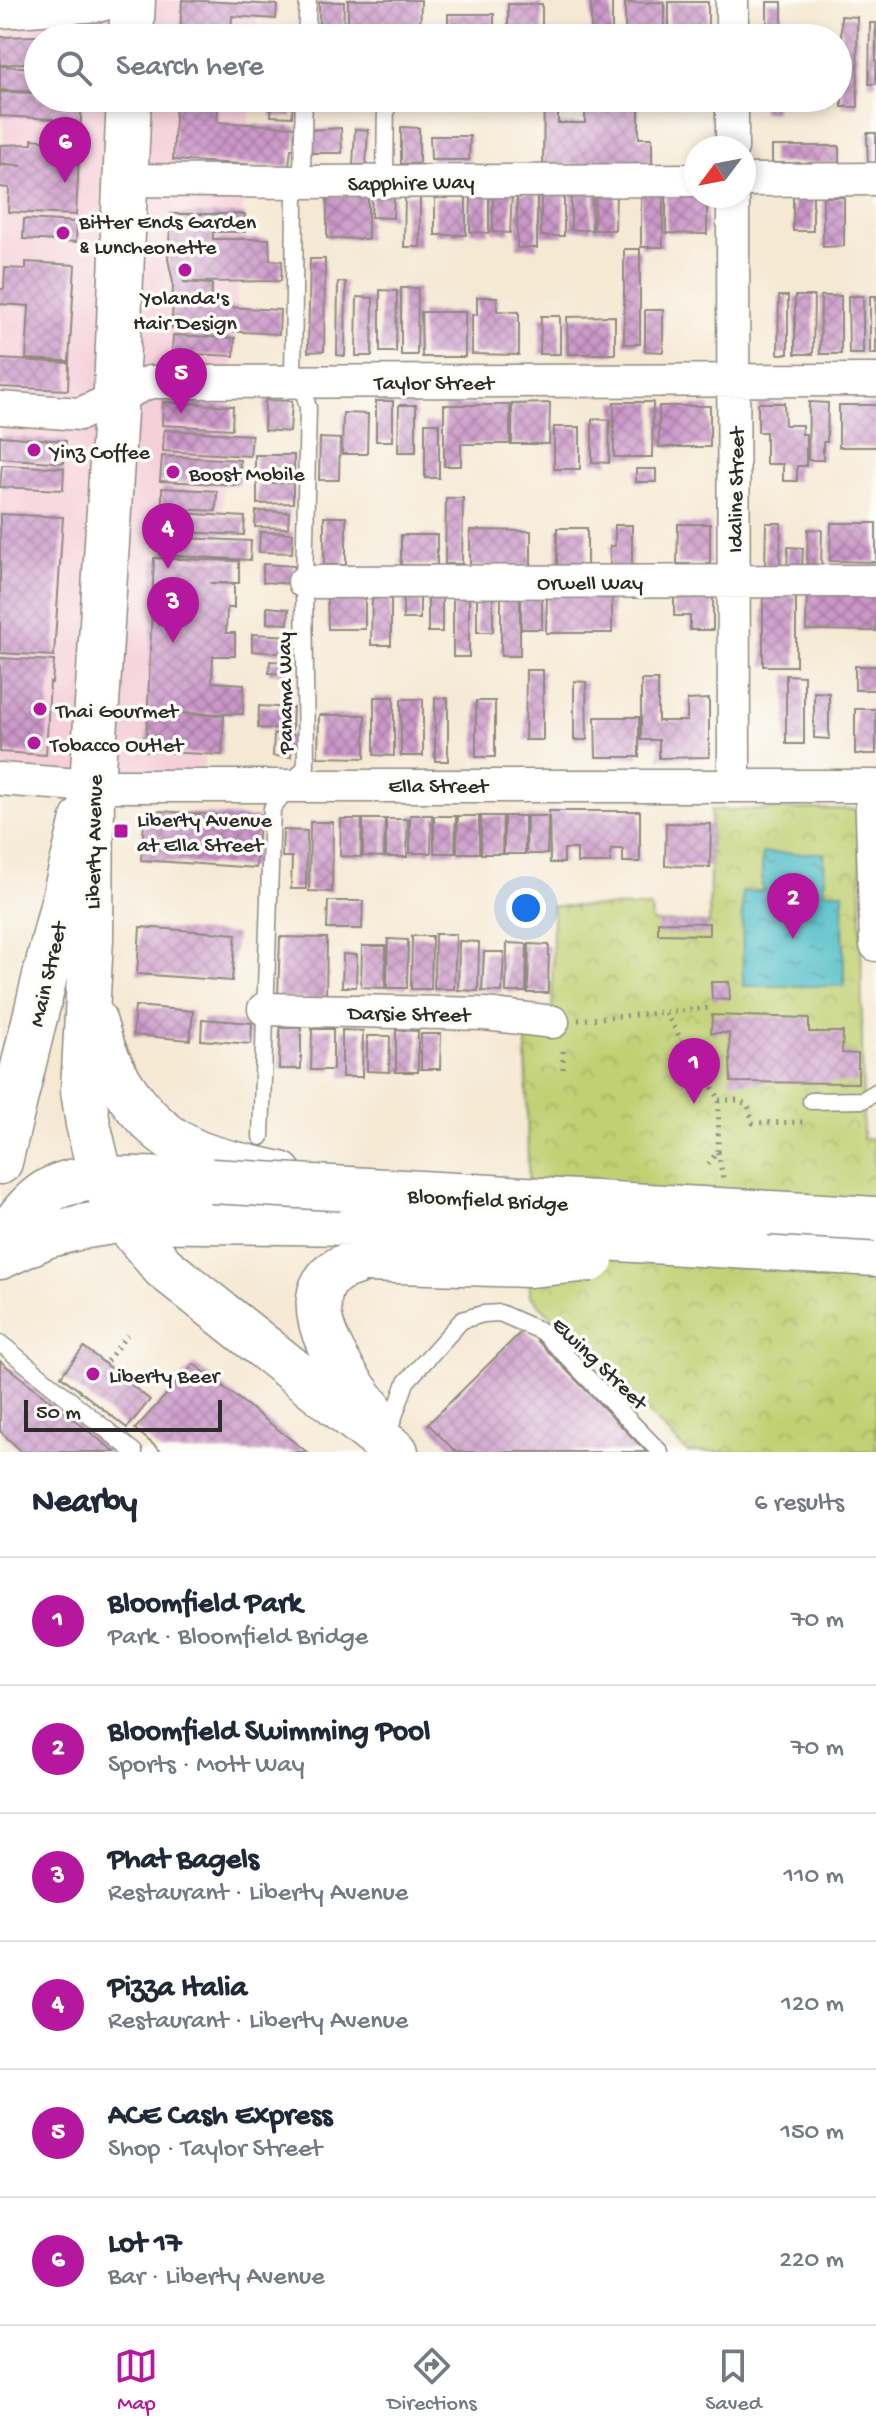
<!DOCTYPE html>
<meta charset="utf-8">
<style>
:root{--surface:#fff;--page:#f6f6f7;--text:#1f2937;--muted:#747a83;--line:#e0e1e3;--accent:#b5179e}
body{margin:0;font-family:"Gochi Hand",sans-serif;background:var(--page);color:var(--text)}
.compass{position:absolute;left:684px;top:136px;width:72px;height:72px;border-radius:50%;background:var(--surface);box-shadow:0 4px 12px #0003;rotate:238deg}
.scale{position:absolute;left:24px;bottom:20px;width:198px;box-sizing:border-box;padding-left:8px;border:4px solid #2b2b2b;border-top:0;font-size:22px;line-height:28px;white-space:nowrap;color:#2b2b2b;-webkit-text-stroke:6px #fdfcf7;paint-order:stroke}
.you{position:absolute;left:526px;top:908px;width:28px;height:28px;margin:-20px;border:6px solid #fff;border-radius:50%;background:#1a73e8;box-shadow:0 0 0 12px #1a73e833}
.badge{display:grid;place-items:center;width:52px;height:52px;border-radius:50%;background:var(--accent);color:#fff;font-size:26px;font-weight:700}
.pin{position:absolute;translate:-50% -66px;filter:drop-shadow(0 2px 4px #0008)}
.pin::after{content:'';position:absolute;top:42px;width:28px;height:24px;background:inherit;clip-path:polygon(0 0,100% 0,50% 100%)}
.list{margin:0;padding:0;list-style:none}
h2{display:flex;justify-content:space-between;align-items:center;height:104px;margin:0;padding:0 32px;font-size:34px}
h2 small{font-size:26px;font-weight:400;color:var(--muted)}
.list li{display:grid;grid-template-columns:52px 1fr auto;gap:24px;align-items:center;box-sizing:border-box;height:128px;padding:0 32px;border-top:2px solid var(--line)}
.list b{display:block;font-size:30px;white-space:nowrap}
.list p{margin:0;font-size:26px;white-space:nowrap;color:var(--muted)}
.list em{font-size:26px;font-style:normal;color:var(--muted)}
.icon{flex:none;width:44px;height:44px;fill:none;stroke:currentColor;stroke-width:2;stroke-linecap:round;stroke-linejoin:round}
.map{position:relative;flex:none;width:876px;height:1452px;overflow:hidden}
.search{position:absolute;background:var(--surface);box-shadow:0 4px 12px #0003;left:24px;right:24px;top:24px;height:88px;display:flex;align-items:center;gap:20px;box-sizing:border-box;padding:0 28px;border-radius:44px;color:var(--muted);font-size:30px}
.sheet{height:872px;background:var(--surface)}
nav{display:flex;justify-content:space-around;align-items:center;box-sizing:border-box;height:112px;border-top:2px solid var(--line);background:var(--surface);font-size:22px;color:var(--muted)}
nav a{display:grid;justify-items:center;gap:4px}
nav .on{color:var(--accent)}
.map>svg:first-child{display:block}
.built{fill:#f5cfda}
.park{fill:url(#park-crowns);stroke:#767e4e;stroke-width:2}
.water{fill:url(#water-ripples);stroke:#3d7479;stroke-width:2}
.building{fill:url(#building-cross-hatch)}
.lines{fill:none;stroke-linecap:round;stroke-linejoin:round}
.lane-casing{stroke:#908a80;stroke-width:19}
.street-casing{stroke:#908a80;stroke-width:35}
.secondary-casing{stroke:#908a80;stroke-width:47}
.primary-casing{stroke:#908a80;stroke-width:47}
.path{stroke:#908a80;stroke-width:5;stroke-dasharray:2 6;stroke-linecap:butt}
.lane{stroke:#fff;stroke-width:16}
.street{stroke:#fff;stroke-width:32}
.secondary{stroke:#fff;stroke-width:44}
.primary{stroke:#fff;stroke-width:44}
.primary-bridge-casing{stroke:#908a80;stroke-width:47;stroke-linecap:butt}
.primary-bridge{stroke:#fff;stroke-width:44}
.poi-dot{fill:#b5179e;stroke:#fdfcf7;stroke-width:3}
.labels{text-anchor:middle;stroke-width:7;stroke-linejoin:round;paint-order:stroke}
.street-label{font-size:22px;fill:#2b2b2b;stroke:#fdfcf7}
.poi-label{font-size:22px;fill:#2b2b2b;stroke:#fdfcf7;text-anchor:start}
</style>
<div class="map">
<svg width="876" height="1452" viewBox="0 0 876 1452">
<defs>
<pattern id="park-crowns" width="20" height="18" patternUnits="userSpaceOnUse" patternTransform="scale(2)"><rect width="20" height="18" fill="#c0d072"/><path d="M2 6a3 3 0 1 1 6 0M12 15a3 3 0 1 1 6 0" fill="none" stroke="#a5b363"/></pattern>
<pattern id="water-ripples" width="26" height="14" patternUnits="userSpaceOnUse" patternTransform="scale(2)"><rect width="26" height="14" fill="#4fbdc7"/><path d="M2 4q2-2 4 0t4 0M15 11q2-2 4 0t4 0" fill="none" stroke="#429aa2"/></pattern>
<pattern id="building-cross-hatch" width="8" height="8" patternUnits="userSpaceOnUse" patternTransform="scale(2)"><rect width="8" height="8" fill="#cb97c9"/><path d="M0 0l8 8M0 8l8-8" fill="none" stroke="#a57ba3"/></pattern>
</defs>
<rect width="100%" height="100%" fill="#fdfcf7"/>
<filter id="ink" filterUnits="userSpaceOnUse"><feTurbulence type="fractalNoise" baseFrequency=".0125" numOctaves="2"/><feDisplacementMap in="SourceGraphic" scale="16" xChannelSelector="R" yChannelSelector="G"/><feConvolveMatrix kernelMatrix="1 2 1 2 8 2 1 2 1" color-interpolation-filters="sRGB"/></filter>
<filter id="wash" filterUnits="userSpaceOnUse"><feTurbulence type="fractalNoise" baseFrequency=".006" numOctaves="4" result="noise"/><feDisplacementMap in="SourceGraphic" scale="32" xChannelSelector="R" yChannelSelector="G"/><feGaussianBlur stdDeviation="1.8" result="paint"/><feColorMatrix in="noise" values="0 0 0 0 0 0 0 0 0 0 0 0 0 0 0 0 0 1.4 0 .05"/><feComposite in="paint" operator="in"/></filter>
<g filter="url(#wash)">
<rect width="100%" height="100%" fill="#f5e9d4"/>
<!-- built -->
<path class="built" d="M9,0h249l-2,38h-218v60h213l-48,677 -203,-4v-555z"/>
<!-- park -->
<path class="park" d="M860,809l3,330h10l3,62v251h-189l-157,-157 -4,-256h26l1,-133 98,1 1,15 57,1 2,-113z"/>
<!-- water -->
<path class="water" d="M762,853h62l1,39h18l1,94h-101l-1,-94 20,-1z"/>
<g id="blocks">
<!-- building -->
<path class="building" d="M182,0l95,5 -1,14 -44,-3 -1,15 42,3v4h-93z
M348,0h73l-1,38h-24l-1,-8v8h-47z
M591,1h21v37h-21z
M319,2h25l-1,36h-24z
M664,2v36h-39v-35z
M669,2h39v36h-39z
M767,2h15v36h-15z
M508,4h34v34h-34z
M448,14h46v24h-46z
M841,16l16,1 1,90h-16z
M870,23h6v61h-7z
M426,24h14v14h-14z
M38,36v26l-38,3v-28z
M0,66l38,2v24l-38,-2z
M0,92l38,1v5h44l-6,117 -68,-3 1,-24 -9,-1v-22l22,1 -22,-3v-18l32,-1v-5l21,2v-22l-53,-3z
M176,98h43l-2,24 80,5 -2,22h-4l-2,18 -116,-7z
M544,98h14v25h27v-22l28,1v-4h26v40h13v27h-109z
M763,98h13v14h-14z
M272,99l21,1 -1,17 -21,-1z
M401,127l18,1v36h-18z
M341,128l1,25h-32l-1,-23z
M355,129l13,1 -2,35h-13z
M867,133h9v33h-8z
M430,136h40l-1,24h-38z
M772,146h67v17h-67z
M571,191h21v39h-21z
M493,192h19l-2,41 -17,-1z
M595,192h21l-1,38h-21z
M517,193h20v55h-20z
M641,193l22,1v53h-22z
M372,194h22l-1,24 -22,-1z
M405,194h15v53h-16z
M541,194h23v42h-23z
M666,194l41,2v38l-41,-1z
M327,195l41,1v43l-41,-1z
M471,195h18v38l-19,-1z
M813,195v36h-20v-35z
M823,197h21v49l-21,1z
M435,198h31v37h-31z
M171,214h74v18h-32v7h56l1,21 12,1 -1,20 -98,1 29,2 -1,22 69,4 -1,24 -107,-6 1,-46 -5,-23z
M24,219l53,3 -1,20 -53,-3z
M624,249h16v95h-16z
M310,259h15l-1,92 -16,1z
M26,262l49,3 -6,96 -43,-2 3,-53 -29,-2v-15h4l1,-21 21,1z
M338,282h8l-1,74 -8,-1z
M401,288h17l-1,67h-16z
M380,290l17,1 -1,61h-16z
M779,296h9v58h-10z
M795,296h19l-1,58h-18z
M821,296h20v58h-21z
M848,296h15v58h-14z
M870,296h6v58h-6z
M357,297l16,1 -1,58h-16z
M477,297h20v14l22,1v43l-47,-1v-39h5z
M645,310h18v42l-18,-1z
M421,312h44v45h-43z
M541,316h19v38h-20z
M615,316v38h-47l-1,-37z
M173,335l62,3 -1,18 -62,-3z
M0,359l69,4 -1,27 -68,-3z
M265,400l27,1 -2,31 -26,-2z
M376,401h17v40h-17z
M163,402l70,4 -1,23 -70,-4z
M614,402h39l-1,55h-38z
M809,402l19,1 -1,39h-4v18h-15z
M550,403l-1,41h-37v-40z
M758,403h26l1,22h17v9h4v32h-9v15h-14v-17h-17v-32h-8z
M399,405h17v47h-18z
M444,405h66v39h-49v22h-17z
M839,405h37v42h-37z
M659,406h51v41h-51z
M343,413l25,1 -1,40h-25z
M592,419l18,1 -1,43 -17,-1z
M425,423h14v55h-14z
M554,427h26v42h-26z
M164,430l88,5 -2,21 -87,-5z
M0,436l66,5 -2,22 -64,-5z
M320,438l20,1 -1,41h-20z
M255,455h39v21l-39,1z
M162,456l78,4 -1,25 -79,-4z
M2,465l62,3 -1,22 -63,-3z
M636,469h20v13h-20z
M257,483h36v20l-36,1z
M162,488l55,3 -1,20 -54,-3z
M446,498h17l-1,66h-17z
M256,511l33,1 -1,16 -33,-1z
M161,512l84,5 -1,18 -83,-4z
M0,514l63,3 -9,139 -54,-3z
M324,517h22v48h-22z
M766,523h15l-1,44h-15z
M831,523h45v39l-46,-1z
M678,524h32v40h-33z
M615,525h17v43h-22v-22h5z
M557,528h30v37h-30z
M808,529l14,1 -1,39 -14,-1z
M470,530l61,1v35h-61z
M260,532l33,1 -1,20 -33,-1z
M401,535h36v30h-36z
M161,537l90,4 -1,19 -90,-5z
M788,547l15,1 -1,21h-15z
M154,558l85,3v22h-29l24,1v24h-7l-1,25h9v23h-22l-1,26 32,2 -1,30 -69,-1 50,3 -2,39 -76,-4z
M263,564l31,2 -1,18 -30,-2z
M428,589h14v43h-14z
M674,590h39v40h-23v-14h-16z
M453,592h16v65h-16z
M807,592l69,1v38l-70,-1z
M327,594h38v35h-37z
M477,594h16v38h-16z
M372,595l19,1v49h-20z
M403,595h17v24h-17z
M612,595v38h-66l1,-37z
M763,596h33v70h-33z
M501,597h19v59h-19z
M521,597h21v32h-21z
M267,607l22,2 -1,15 -21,-1z
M252,634l41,2 -1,18 -40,-3z
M0,658l54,3 -2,22 -2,-1 -4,73 -46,-3z
M270,661l20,1 -1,12 -20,-1z
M855,666h21v24h-21z
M526,670h17v70h-18z
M786,675l18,1v68h-18z
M641,680h17v41h29v-21l22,-1v58l-50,1v-18h-18z
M574,681l12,1 1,58h-13z
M814,692l15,1v46l-15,-1z
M374,697h20v59l-20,-1z
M435,698h13v63h-13z
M401,699h22v57h-22z
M476,701h19v56h-19z
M259,706l34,2 -1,22 -34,-2z
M855,709h21v45h-21z
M319,715h46v43l-47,-1z
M595,717h44v40h-43z
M274,734l18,1 -1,22 -18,-1z
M145,810l114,8 -3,50 -115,-8z
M549,811h91v51h-17v-13h-12l-1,14h-33v-14h-13v14h-14z
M410,815h22l-1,38h-21z
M434,816h22l-1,37h-21z
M458,816h21v37h-22z
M481,816h22l-1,38h-21z
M504,816h21v38h-21z
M527,816h21l-1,38h-21z
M341,819h21l-1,38 -21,-1z
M363,819h22l-1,38 -21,-1z
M386,819h22l-1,38h-21z
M310,822h23l-1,70 -23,-1z
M666,823l45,1 -1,43 -45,-1z
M283,830l24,1 -1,58h-15l1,-32h-10z
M328,901h35l-1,28h-35z
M658,922l51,1v12l-51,-1z
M140,927l96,7 -4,47 -95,-7z
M435,934h21l-2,55h-20z
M412,936h20l-1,53h-20z
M280,937l47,1 -1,62 -48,-2z
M388,939l20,1 -1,48h-20z
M459,941l20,1 -1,49 -20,-1z
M507,943l20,1 -1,48h-20z
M529,944l20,1 -1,48h-20z
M362,946h24l-1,42 -24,-1z
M484,952h20l-2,40 -20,-1z
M343,954l14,1 -1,32h-14z
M711,982h18l1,18 -18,-1z
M135,1006l58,5 -3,29 -57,-5z
M712,1015l97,3v14h34l-1,21 16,1v29l-127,-1 -2,-49h-18z
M202,1019l50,4 -1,21 -50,-4z
M280,1028h21v41h-22z
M312,1029h21v41h-22z
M342,1030l21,1 -1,46h-20z
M396,1030l22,1v41h-22z
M421,1034h20l-1,35h-19z
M367,1036h23l-1,36 -22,-1z
M525,1328l122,124h-191l-28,-28z
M84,1347l66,53 -23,28 -66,-52z
M0,1361l115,91h-93l-22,-21z
M194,1364l113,88h-145l-27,-23z"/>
</g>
</g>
<g filter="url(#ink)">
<use href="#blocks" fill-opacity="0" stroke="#908a80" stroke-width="2"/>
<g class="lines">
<!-- lane casing -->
<g class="lane-casing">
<path id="lane" d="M306,38l2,-38
M385,180l1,-82
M293,381l2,-182 7,-30 2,-71
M811,1101l52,-1 13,-8
M261,1137l11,-329 34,-42 -2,-184 4,-174 -7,-27
M0,1343l134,109
M390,1428l16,-46 56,-62 21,-6 17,-1 43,19 117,120"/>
</g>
<!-- street casing -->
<g class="street-casing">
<path id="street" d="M732,0v38
M0,12l101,-7 17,-5
M732,98v50
M125,180l174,2 397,-2
M744,180l132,-1
M733,196l1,588
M0,408l80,6 70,-32 726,-2
M304,582l572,-1
M0,779l92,7h784
M871,786l5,159
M264,1009l221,5 68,8"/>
</g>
<!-- secondary casing -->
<g class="secondary-casing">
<path id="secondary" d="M0,1162l83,-343
M0,1244c31,-44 45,-63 101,-66
M0,1257l46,-21 35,-9 43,-7"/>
</g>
<!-- primary casing -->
<g class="primary-casing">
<path id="primary" d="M131,38l2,-38
M129,98l-14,314 -23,374 -1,153 -8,151 5,34 13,54 23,42 39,47 233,185
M94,1020c14,54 49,109 102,132 26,11 56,15 84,22
M101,1178l110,3
M124,1220l235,3
M749,1247l127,7
M365,1260c-9,3 -21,5 -29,11 -48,32 16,116 40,145"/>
</g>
<!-- path -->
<path class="path" d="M665,1013l54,85 -1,53 -12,16
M578,1020l134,-12
M563,1069v-23
M719,1100h18l11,5 5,18 54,-1
M718,1152l5,26
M107,1361l20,-26"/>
<!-- lane -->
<use href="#lane" class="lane"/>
<!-- street -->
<use href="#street" class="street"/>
<!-- secondary -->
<use href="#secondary" class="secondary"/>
<!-- primary -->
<use href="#primary" class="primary"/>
<!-- primary-bridge casing -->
<g class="primary-bridge-casing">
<path id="primary-bridge" d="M211,1181l665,38
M359,1223l390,24
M365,1260l163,5 63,-6"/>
</g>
<!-- primary-bridge -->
<use href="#primary-bridge" class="primary-bridge"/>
</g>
</g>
<!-- markers -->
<g class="poi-dot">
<circle cx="63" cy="233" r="8"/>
<circle cx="185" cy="270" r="8"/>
<circle cx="34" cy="450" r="8"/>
<circle cx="173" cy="472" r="8"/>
<circle cx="40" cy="709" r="8"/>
<circle cx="34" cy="743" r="8"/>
<rect x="113" y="823" width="16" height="16" rx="4"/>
<circle cx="93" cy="1374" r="8"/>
</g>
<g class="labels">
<!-- street labels -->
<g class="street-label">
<text transform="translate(411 181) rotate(-1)" y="8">Sapphire Way</text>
<text x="434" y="389">Taylor Street</text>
<text transform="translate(734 490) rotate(-89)" y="8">Idaline Street</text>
<text x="590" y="589">Orwell Way</text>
<text transform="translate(283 693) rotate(-91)" y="8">Panama Way</text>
<text x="438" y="792">Ella Street</text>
<text transform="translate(92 842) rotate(-89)" y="8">Liberty Avenue</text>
<text transform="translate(46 974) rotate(-77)" y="8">Main Street</text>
<text transform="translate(409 1012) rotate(1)" y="8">Darsie Street</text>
<text transform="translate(488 1198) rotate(3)" y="8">Bloomfield Bridge</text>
<text transform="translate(601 1362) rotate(44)" y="8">Ewing Street</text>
</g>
<!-- poi labels -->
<g class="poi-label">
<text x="79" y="228">Bitter Ends Garden<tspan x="79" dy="25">&amp; Luncheonette</tspan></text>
<text x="185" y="304" text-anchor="middle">Yolanda's<tspan x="185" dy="25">Hair Design</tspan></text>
<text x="50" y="458">Yinz Coffee</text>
<text x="189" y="480">Boost Mobile</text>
<text x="56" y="717">Thai Gourmet</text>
<text x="50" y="751">Tobacco Outlet</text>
<text x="137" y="826">Liberty Avenue<tspan x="137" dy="25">at Ella Street</tspan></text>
<text x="109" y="1382">Liberty Beer</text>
</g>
</g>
</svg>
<svg class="compass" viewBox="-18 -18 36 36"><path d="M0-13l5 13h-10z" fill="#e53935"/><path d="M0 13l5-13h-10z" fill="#747a83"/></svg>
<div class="scale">50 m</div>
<div class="you"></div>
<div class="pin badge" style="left:694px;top:1104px">1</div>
<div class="pin badge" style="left:793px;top:939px">2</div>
<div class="pin badge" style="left:173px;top:643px">3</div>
<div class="pin badge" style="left:168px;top:569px">4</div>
<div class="pin badge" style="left:181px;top:414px">5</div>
<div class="pin badge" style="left:65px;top:183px">6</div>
<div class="search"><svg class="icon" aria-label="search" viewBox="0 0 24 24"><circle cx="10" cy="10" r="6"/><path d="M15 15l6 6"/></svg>Search here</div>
</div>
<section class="sheet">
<h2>Nearby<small>6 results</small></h2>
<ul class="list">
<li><span class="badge">1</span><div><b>Bloomfield Park</b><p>Park · Bloomfield Bridge</p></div><em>70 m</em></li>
<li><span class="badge">2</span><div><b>Bloomfield Swimming Pool</b><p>Sports · Mott Way</p></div><em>70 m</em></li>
<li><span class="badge">3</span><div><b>Phat Bagels</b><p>Restaurant · Liberty Avenue</p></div><em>110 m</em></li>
<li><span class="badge">4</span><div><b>Pizza Italia</b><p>Restaurant · Liberty Avenue</p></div><em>120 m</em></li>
<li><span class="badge">5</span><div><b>ACE Cash Express</b><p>Shop · Taylor Street</p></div><em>150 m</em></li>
<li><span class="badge">6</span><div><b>Lot 17</b><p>Bar · Liberty Avenue</p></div><em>220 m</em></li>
</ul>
</section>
<nav>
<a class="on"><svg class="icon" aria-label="map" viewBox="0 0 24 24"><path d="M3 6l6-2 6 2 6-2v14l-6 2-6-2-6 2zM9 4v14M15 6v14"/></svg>Map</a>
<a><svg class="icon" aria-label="directions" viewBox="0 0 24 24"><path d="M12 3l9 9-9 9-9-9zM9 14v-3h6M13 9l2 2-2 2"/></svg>Directions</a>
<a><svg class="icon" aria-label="saved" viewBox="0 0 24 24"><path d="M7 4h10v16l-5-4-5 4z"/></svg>Saved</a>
</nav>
